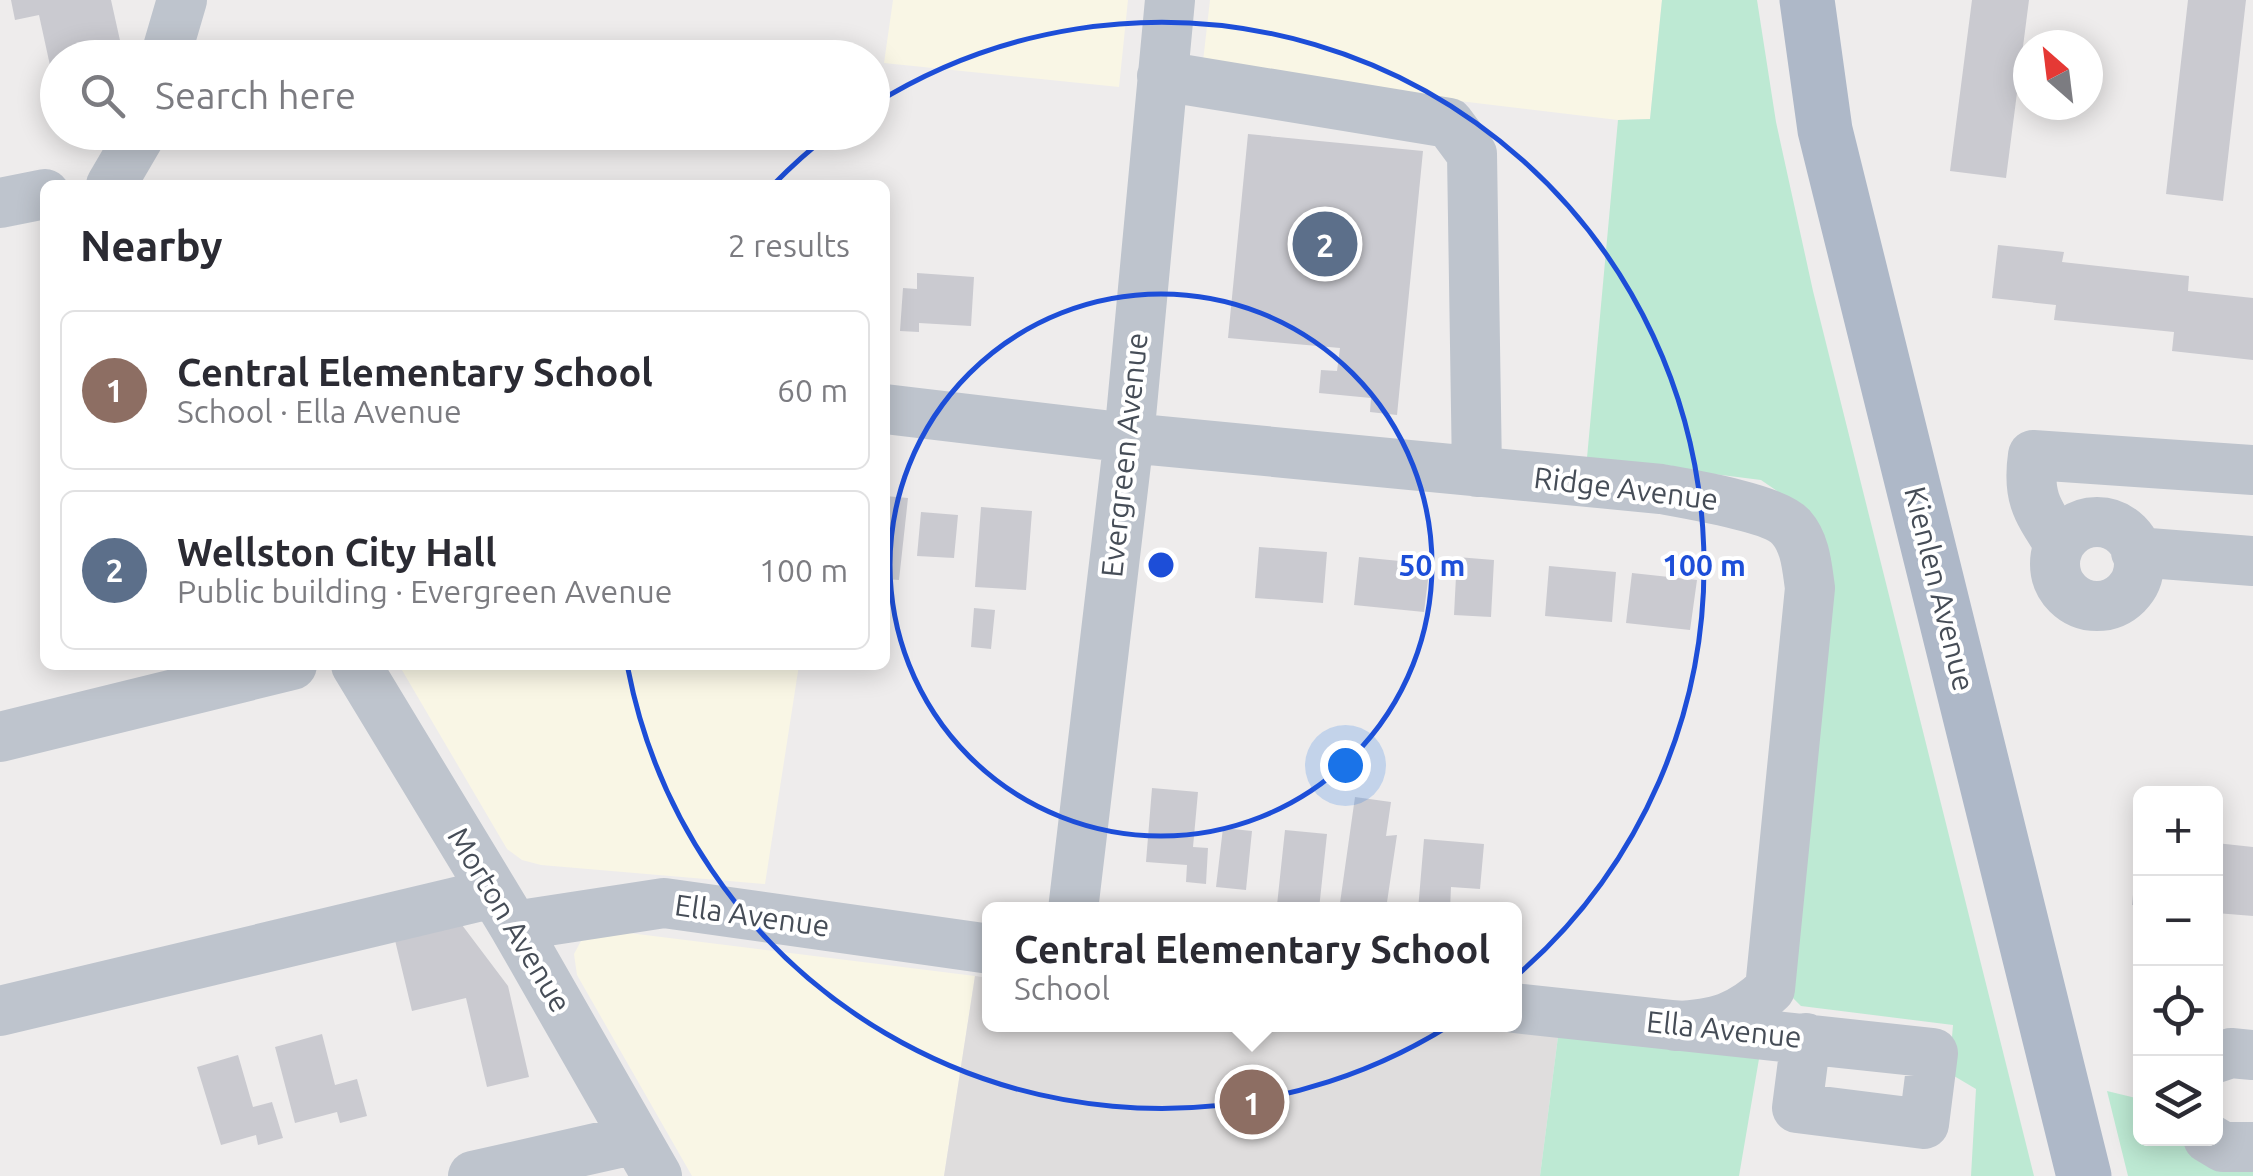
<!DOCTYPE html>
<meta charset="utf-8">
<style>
:root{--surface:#fff;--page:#f2f2f3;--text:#2b2b33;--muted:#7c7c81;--line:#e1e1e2;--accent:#2a5cca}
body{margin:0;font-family:Ubuntu,sans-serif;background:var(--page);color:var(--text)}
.controls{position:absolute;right:30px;bottom:30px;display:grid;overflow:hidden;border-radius:15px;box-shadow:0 5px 25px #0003}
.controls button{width:90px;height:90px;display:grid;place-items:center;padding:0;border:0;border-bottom:2px solid var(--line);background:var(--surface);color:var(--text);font:50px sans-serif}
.compass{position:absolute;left:2013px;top:30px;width:90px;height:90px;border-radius:50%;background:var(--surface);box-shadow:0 5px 25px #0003;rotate:332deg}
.you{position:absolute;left:1345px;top:765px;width:35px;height:35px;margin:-25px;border:8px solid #fff;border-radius:50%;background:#1a73e8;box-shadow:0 0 0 15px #1a73e833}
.badge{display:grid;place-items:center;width:65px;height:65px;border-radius:50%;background:var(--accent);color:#fff;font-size:32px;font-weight:700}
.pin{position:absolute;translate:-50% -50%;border:5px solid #fff;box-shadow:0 2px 10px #0006}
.popup{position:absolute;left:982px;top:902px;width:540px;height:130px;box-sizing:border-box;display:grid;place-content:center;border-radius:15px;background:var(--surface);filter:drop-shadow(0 2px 8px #0005);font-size:32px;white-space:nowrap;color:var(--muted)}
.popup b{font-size:38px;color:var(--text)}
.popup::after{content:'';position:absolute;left:50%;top:100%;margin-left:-20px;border:20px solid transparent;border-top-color:var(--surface)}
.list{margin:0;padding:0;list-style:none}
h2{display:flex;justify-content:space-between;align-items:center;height:130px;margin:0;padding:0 40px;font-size:42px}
h2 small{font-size:32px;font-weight:400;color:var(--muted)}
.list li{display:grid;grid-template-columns:65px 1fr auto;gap:30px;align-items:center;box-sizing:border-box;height:160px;margin:0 20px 20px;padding:0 20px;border:2px solid var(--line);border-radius:15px}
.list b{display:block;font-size:38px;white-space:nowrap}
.list p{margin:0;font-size:32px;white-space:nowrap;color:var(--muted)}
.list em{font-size:32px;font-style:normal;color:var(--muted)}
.icon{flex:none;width:55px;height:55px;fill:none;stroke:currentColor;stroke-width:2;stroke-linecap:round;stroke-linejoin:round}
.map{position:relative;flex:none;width:2253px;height:1176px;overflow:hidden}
.search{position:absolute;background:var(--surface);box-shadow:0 5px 25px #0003;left:40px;top:40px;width:850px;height:110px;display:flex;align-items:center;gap:25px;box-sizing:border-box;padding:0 35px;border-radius:55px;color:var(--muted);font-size:38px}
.panel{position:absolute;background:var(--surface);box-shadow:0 5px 25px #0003;left:40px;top:180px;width:850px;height:490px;border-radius:15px}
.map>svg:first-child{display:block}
.commercial{fill:#f9f6e5}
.education{fill:#dfdddd}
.green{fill:#bde9d3}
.building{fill:#cacad0}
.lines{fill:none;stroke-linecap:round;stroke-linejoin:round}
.minor{stroke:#bec4cd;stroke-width:50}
.major{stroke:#aeb8c8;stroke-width:55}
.ring{fill:none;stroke:#1d4ed8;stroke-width:5}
.labels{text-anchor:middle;stroke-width:8;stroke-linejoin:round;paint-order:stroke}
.street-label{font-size:30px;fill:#464d57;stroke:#fff}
.centre{fill:#1d4ed8;stroke:#fff;stroke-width:5}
.ring-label{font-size:30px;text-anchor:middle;font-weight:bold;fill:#1d4ed8;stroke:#fff;stroke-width:8;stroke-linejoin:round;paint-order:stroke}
</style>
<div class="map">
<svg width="2253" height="1176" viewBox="0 0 2253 1176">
<rect width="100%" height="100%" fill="#eeecec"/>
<!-- commercial -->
<path class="commercial" d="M893,0h235l-9,87 -235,-24z
M1210,0h452l-12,119 -32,1 -416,-50z
M399,665h400l-34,219 -224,-19 -19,-5 -15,-11z
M605,930l370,46 -31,200h-252l-115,-201 -3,-21 8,-15z"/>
<!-- education -->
<path class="education" d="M975,976l14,2 1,46h523l46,5 -19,147h-596z"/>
<!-- green -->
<path class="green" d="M1662,0h95l19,122 37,169 221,885h-63l5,-87 -27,-16 4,-48 -152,-19 -12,-12v-495l-28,-19 -174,-22 31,-338 32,-1z
M1559,1029l201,24 -21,123h-199z
M2107,1091l33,8v39l41,1 21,23 51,7v7h-125z"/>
<!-- building -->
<path class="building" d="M11,0h100l12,54 -17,4h-48l-2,35 -17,-78 -24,5z
M1972,0h57l-23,178 -56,-7z
M2188,0h58l-23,201 -57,-7z
M1248,134l175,17 -26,264 -27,-3 1,-14 -52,-5 2,-23 16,1 3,-23 -112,-10z
M1998,245l66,7 -2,10 127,14 -1,15 65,7v62l-81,-9 2,-19 -120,-12 2,-15 -64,-7z
M917,273l57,4 -3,49 -52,-3v9l-19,-1 3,-43 14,1z
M885,496l23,2 -9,82 -14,-1z
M981,507l51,4 -6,79 -51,-3z
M921,512l37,3 -4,43 -37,-2z
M1259,547l68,5 -4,51 -68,-5z
M1359,557l71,7 -6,48 -70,-7z
M1457,557l37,3 -3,57 -37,-2z
M1549,566l67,6 -4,50 -67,-6z
M1632,573l65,7 -7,50 -64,-7z
M974,608l21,2 -4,39 -20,-2z
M1152,788l46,4 -5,55 15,1 -2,36 -20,-2 1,-17 -41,-3z
M1355,797l36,5 -5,34 11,-1 -11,74 -17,-3v4h-30z
M1223,828l29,3 -6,59 -30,-3z
M1285,830l42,4 -8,75 -42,-4z
M1424,839l60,5 -4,45 -29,-2 -1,23h-32z
M2138,842l2,1v63l-8,-1z
M2216,843l37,4v69l-37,-3z
M459,921l49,65 21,91 -42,10 -21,-89 -54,13 -18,-75z
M322,1034l13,51 22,-6 10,37 -27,7 -3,-11 -42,11 -20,-76z
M238,1055l15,52 19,-5 11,36 -25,7 -2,-10 -35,10 -24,-78z"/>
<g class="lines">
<!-- minor -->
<path class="minor" d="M165,58l17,-58
M1162,76l287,47 23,31 5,318
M111,185l31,-53
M0,203l45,-9
M885,409l244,29 532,51c27,5 113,19 130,38 15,17 16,41 19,61l-40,401c-31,29 -53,35 -95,37
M2055 564a42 42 0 1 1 84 0a42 42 0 1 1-84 0Z
M2059,544c-22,-34 -32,-47 -26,-89l220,15
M2136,552l117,9
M356,665l158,261 143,250
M0,737l292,-72
M1073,910l56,-472 41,-438
M514,926l150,-23 326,46
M1514,1008l419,45 -9,71 -127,-16 9,-70
M0,1011l494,-118
M2216,1058l15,-5 22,2
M2208,1138l15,9h30
M473,1176l163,-37"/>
<!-- major -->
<path class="major" d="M1807,0l18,130 259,1046"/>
</g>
<!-- distance rings -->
<g class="ring">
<circle cx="1161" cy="565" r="271"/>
<path d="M774 184A543 543 0 0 1 830 134M873 105A543 543 0 1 1 628 669"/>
</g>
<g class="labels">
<!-- street labels -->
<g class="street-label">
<text transform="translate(1125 455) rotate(-84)" y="10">Evergreen Avenue</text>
<text transform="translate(1626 489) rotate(7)" y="10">Ridge Avenue</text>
<text transform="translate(1939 589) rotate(76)" y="10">Kienlen Avenue</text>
<text transform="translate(752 916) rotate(8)" y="10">Ella Avenue</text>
<text transform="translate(509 920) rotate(59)" y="10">Morton Avenue</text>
<text transform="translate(1724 1030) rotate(6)" y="10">Ella Avenue</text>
</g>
</g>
<circle cx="1161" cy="565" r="15" class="centre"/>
<g class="ring-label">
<text x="1432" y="576">50 m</text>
<text x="1704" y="576">100 m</text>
</g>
</svg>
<div class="controls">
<button>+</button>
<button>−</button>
<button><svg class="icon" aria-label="locate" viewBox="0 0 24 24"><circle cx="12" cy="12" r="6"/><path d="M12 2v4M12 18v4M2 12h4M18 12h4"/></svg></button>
<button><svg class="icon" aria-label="layers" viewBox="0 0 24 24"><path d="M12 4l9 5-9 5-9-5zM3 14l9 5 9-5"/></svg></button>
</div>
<svg class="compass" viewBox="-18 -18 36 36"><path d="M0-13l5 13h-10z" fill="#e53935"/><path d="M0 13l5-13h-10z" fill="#7c7c81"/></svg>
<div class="you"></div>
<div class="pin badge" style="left:1252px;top:1102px;background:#8d6e63">1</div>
<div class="popup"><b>Central Elementary School</b>School</div>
<div class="pin badge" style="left:1325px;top:244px;background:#5c6f8a">2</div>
<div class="search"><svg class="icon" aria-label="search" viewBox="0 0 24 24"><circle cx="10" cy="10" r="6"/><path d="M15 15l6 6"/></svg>Search here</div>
<section class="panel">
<h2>Nearby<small>2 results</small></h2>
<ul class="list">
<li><span class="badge" style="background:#8d6e63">1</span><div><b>Central Elementary School</b><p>School · Ella Avenue</p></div><em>60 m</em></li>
<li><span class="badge" style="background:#5c6f8a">2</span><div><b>Wellston City Hall</b><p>Public building · Evergreen Avenue</p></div><em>100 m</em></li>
</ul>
</section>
</div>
